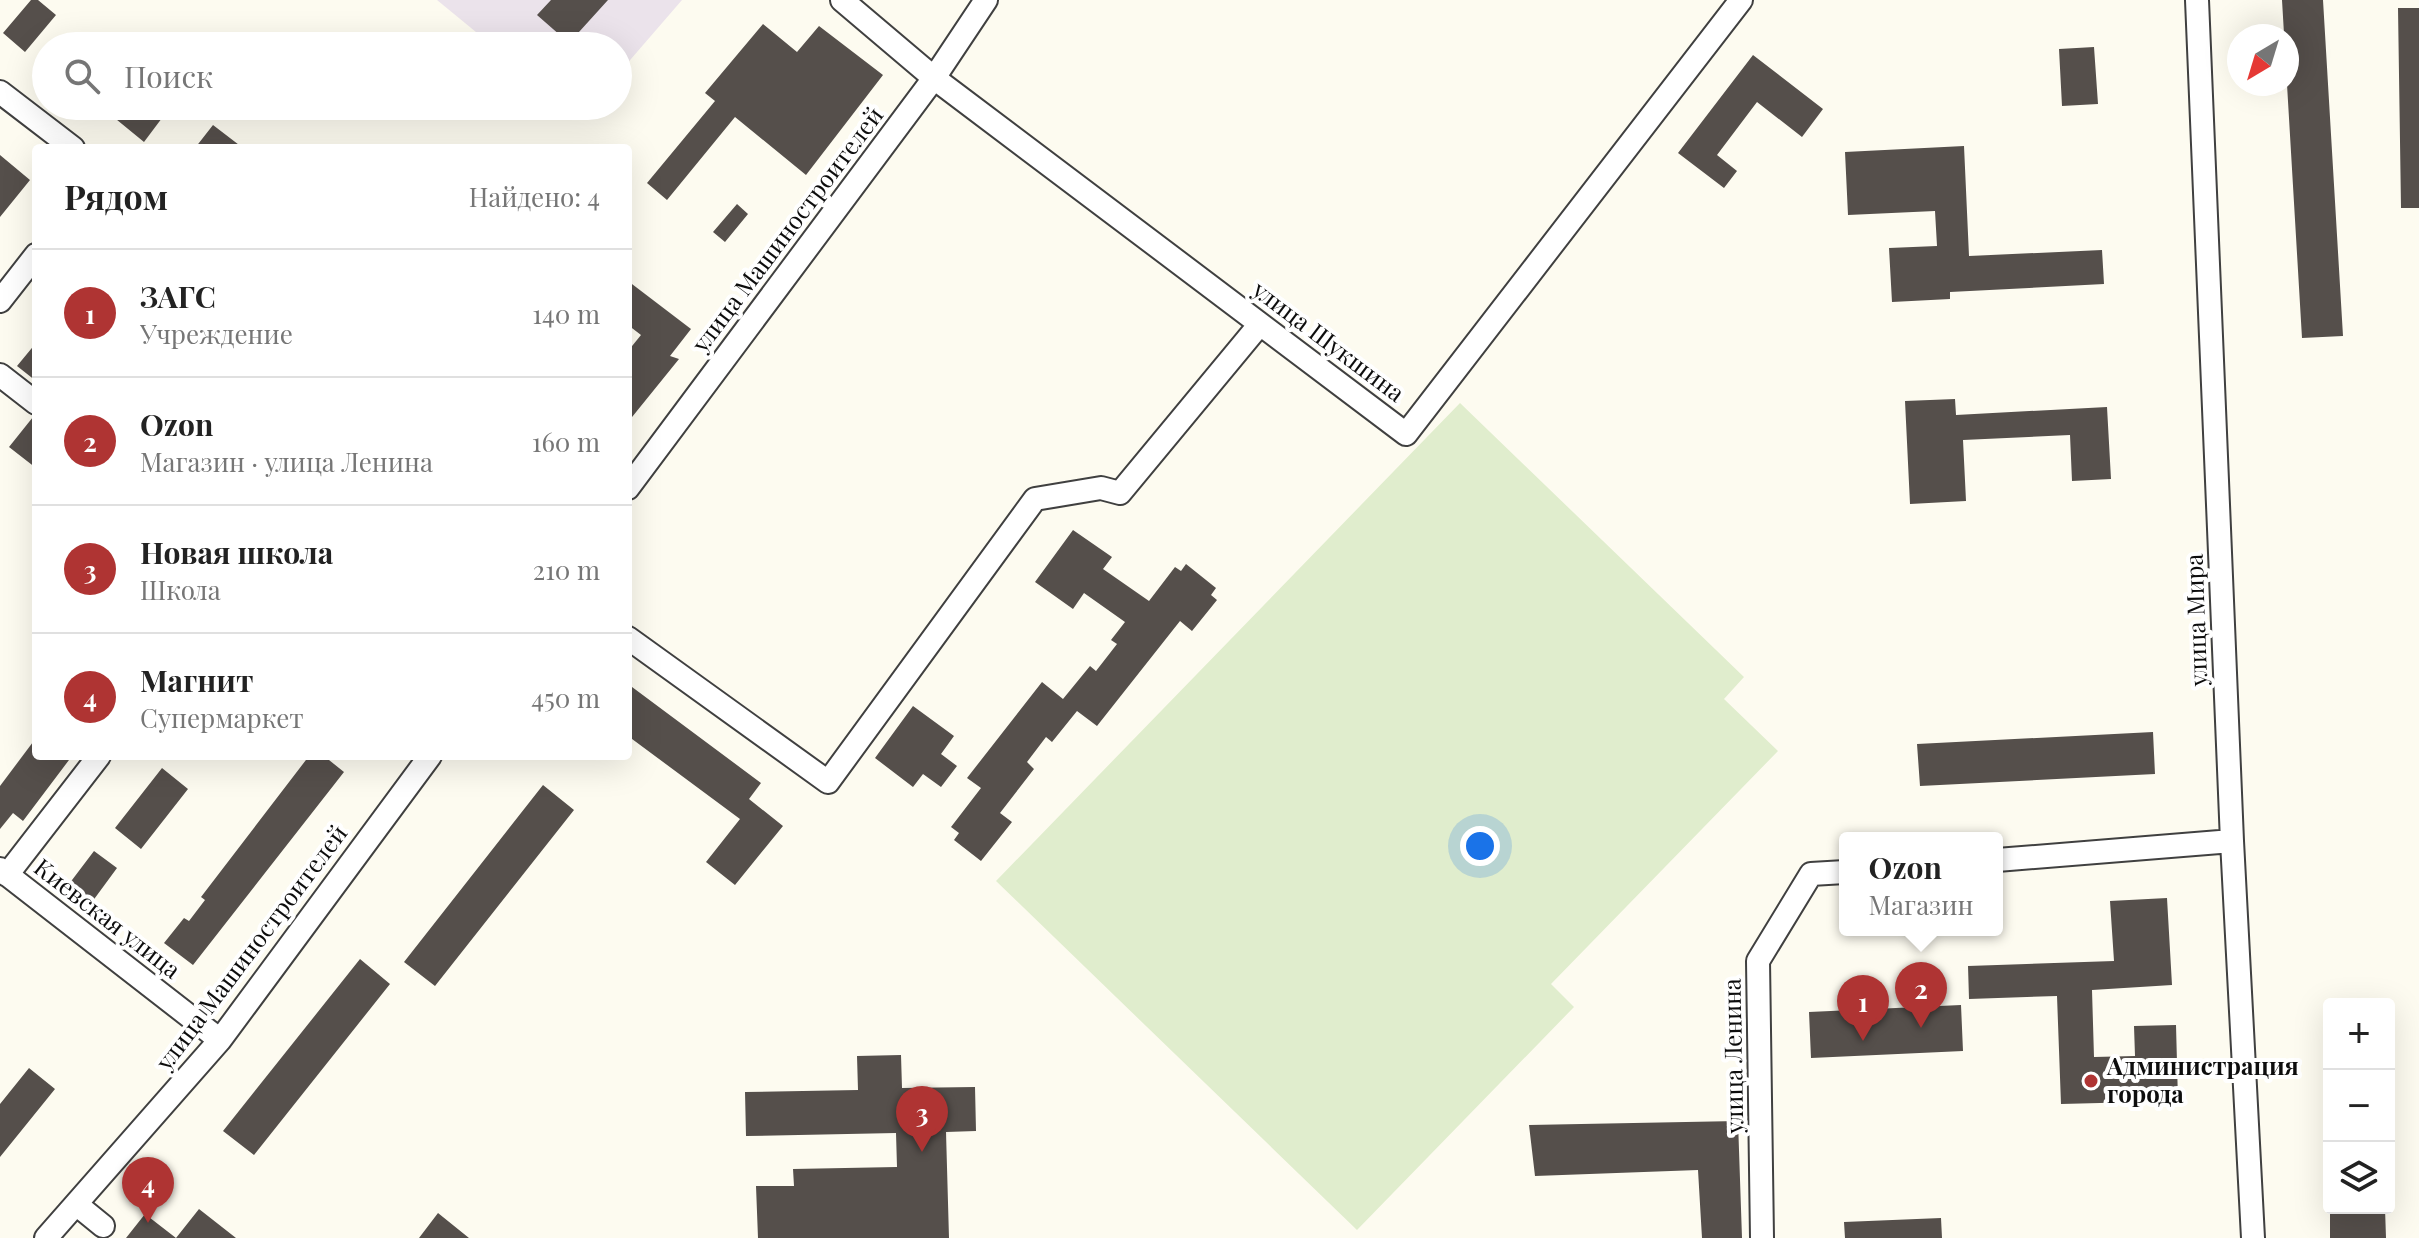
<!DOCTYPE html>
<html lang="ru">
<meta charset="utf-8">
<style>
:root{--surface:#fff;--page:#f2f2f2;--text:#222;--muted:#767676;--line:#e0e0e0;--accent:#af3433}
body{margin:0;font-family:"Playfair Display",serif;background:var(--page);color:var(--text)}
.controls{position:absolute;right:24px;bottom:24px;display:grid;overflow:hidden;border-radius:8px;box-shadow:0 8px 32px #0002}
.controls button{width:72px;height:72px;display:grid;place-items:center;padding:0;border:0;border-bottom:2px solid var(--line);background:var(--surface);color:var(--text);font:40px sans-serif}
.compass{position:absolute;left:2227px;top:24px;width:72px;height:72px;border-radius:50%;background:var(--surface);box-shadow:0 8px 32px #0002;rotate:218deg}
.you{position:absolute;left:1480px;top:846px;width:28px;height:28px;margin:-20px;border:6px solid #fff;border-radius:50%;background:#1a73e8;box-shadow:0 0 0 12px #1a73e833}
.badge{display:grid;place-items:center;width:52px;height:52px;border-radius:50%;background:var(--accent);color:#fff;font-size:26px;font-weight:700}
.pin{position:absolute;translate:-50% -66px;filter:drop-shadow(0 2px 4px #0008)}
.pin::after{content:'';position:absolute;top:42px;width:28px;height:24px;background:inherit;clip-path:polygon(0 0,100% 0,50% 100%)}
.popup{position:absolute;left:1839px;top:832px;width:164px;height:104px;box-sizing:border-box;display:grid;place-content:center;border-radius:8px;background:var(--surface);filter:drop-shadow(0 2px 6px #0005);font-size:26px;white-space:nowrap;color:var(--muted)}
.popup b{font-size:30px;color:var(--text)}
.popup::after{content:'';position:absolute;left:50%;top:100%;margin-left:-16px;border:16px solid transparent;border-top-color:var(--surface)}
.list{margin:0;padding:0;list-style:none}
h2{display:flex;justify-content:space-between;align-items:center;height:104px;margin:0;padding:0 32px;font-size:34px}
h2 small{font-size:26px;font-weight:400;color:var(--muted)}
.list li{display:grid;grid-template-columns:52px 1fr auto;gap:24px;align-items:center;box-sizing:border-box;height:128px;padding:0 32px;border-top:2px solid var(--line)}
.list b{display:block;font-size:30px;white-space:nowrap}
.list p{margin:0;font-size:26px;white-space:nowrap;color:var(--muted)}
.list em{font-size:26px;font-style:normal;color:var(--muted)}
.icon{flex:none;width:44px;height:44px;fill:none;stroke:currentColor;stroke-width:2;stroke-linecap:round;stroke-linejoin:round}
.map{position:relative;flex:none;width:2419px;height:1238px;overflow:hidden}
.search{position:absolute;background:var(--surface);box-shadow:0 8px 32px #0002;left:32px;top:32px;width:600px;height:88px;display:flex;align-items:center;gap:20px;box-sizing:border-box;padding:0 28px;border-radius:44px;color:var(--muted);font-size:30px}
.panel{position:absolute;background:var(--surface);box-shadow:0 8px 32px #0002;left:32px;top:144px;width:600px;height:616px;border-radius:8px}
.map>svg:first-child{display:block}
.industrial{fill:#ebe3eb}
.pitch{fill:#e0edcd}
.building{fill:#554f4b}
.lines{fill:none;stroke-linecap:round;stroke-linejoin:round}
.minor-casing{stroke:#404040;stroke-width:26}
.minor{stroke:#fff;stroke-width:22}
.poi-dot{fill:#af3433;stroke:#fff;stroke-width:3}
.labels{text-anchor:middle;stroke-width:8;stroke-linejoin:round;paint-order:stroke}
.street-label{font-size:24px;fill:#0d0d0d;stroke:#fff}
.poi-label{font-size:24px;font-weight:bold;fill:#0d0d0d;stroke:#fff;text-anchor:start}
</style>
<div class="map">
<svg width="2419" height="1238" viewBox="0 0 2419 1238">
<rect width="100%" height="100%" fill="#fdfbf0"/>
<!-- industrial -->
<path class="industrial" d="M437,0h245l-64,74v-28h-125z"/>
<!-- pitch -->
<path class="pitch" d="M1460,403l284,274 -20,22 54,52 -227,233 23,23 -217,223 -361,-349z"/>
<!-- building -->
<path class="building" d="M31,0h7l18,15 -31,37 -22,-19z
M551,0h57l-39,43 -32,-28z
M2282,0h41l20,336 -41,2z
M2398,8h21v200h-18z
M763,24l34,28 22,-26 64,49 -77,100 -71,-58 -68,83 -20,-17 68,-82 -10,-8z
M2094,47l4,57 -36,2 -3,-57z
M1753,55l70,54 -21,28 -45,-35 -40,53 20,16 -13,17 -46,-35z
M100,106h71l-27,36z
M213,125l30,23h-48z
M1964,146l5,110 133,-6 2,34 -154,8v7l-58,3 -3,-54 48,-2 -2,-35 -87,4 -3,-63z
M0,155l30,25 -30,37z
M737,204l11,10 -23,28 -12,-10z
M628,281l63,48 -21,27 9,3 -51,63v-71l13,-16 -13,-10z
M36,343v38l-19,-15z
M1955,399l1,16 151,-8 4,72 -39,2 -2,-46 -107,5 3,61 -56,3 -5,-103z
M33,417h3v51l-27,-21z
M1073,530l39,27 -9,12 46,32 26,-34 6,4 5,-7 30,24 -5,7 6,5 -25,31 -12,-10 -83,105 -20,-15 -25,31 -6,-5 -19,25 7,7 -34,44 12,9 -31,39 -27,-21 5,-7 -8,-6 30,-39 -14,-10 75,-96 21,17 27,-33 6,5 21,-27 -6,-4 14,-18 -41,-29 -11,16 -38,-27z
M628,684l133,99 -12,16 34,27 -48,59 -29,-23 34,-43 -112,-83z
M913,706l41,30 -13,18 16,12 -16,21 -18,-13 -10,13 -38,-29z
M2153,732l2,42 -235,12 -3,-42z
M36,738v18h36l-49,65 -10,-8 -13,16v-43z
M309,756h15l20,16 -151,193 -29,-22 20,-25 5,3 16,-21 -4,-3z
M162,768l26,21 -47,60 -26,-21z
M543,785l31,25 -139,176 -31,-24z
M94,851l23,17 -25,34 -23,-18z
M2167,898l5,87 -80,5 2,67 41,-1 -1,-30 42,-1 2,76 -117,3 -4,-108 -88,3 -1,-33 146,-5 -4,-60z
M360,959l30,25 -136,171 -31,-24z
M1961,1005l2,46 -152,7 -2,-46z
M901,1055l1,33 73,-1 1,44 -30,1 3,106h-191l-2,-52h38l-1,-17 104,-2 -1,-34 -150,3 -1,-44 113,-2 -1,-34z
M29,1068l26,21 -55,68v-53z
M1738,1121l4,117h-40l-4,-68 -163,6 -6,-51z
M2330,1208h55l1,30h-56z
M199,1209l37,29h-110l19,-24 31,24z
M438,1213l31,25h-50z
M1941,1218l1,20h-97l-1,-16z"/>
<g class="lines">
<!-- minor casing -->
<g class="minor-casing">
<path id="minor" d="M842,0l92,78 472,356 335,-434
M2197,0l35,841 21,397
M0,92l73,56
M0,301l36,-46
M0,375l36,28
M628,488l306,-410 52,-78
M628,638l200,144 207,-283 66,-11 19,5 140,-169
M1997,860l235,-19
M0,869l220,171
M7,875l92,-119
M76,1204l27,22
M46,1238l174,-198 210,-284
M1762,1238l-4,-277 53,-87 34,-2"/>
</g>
<!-- minor -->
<use href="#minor" class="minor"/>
</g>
<!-- markers -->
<circle class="poi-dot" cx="2091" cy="1081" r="8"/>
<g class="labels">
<!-- street labels -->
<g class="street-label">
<text transform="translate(788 230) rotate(-53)" y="8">улица Машиностроителей</text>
<text transform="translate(1328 342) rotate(37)" y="8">улица Шукшина</text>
<text transform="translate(2197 620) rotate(-92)" y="8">улица Мира</text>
<text transform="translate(107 919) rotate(38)" y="8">Киевская улица</text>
<text transform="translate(252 948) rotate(-53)" y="8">улица Машиностроителей</text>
<text transform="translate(1734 1056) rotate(-91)" y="8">улица Ленина</text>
</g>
<!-- poi labels -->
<g class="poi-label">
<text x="2107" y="1075">Администрация<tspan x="2107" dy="28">города</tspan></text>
</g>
</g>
</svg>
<div class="controls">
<button>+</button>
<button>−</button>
<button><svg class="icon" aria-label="layers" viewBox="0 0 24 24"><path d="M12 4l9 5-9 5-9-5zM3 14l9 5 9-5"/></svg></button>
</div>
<svg class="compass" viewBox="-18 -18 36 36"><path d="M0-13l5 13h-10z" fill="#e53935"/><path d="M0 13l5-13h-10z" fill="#767676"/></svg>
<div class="you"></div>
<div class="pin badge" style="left:1863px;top:1041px">1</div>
<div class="pin badge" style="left:1921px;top:1028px">2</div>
<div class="popup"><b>Ozon</b>Магазин</div>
<div class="pin badge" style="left:922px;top:1152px">3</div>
<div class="pin badge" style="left:148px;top:1223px">4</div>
<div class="search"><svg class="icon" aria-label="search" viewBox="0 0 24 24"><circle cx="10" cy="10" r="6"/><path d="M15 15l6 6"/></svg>Поиск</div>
<section class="panel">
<h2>Рядом<small>Найдено: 4</small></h2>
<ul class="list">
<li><span class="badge">1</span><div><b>ЗАГС</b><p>Учреждение</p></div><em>140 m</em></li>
<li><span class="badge">2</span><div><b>Ozon</b><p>Магазин · улица Ленина</p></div><em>160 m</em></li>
<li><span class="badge">3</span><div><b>Новая школа</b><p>Школа</p></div><em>210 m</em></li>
<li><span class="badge">4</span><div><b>Магнит</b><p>Супермаркет</p></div><em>450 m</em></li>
</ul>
</section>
</div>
